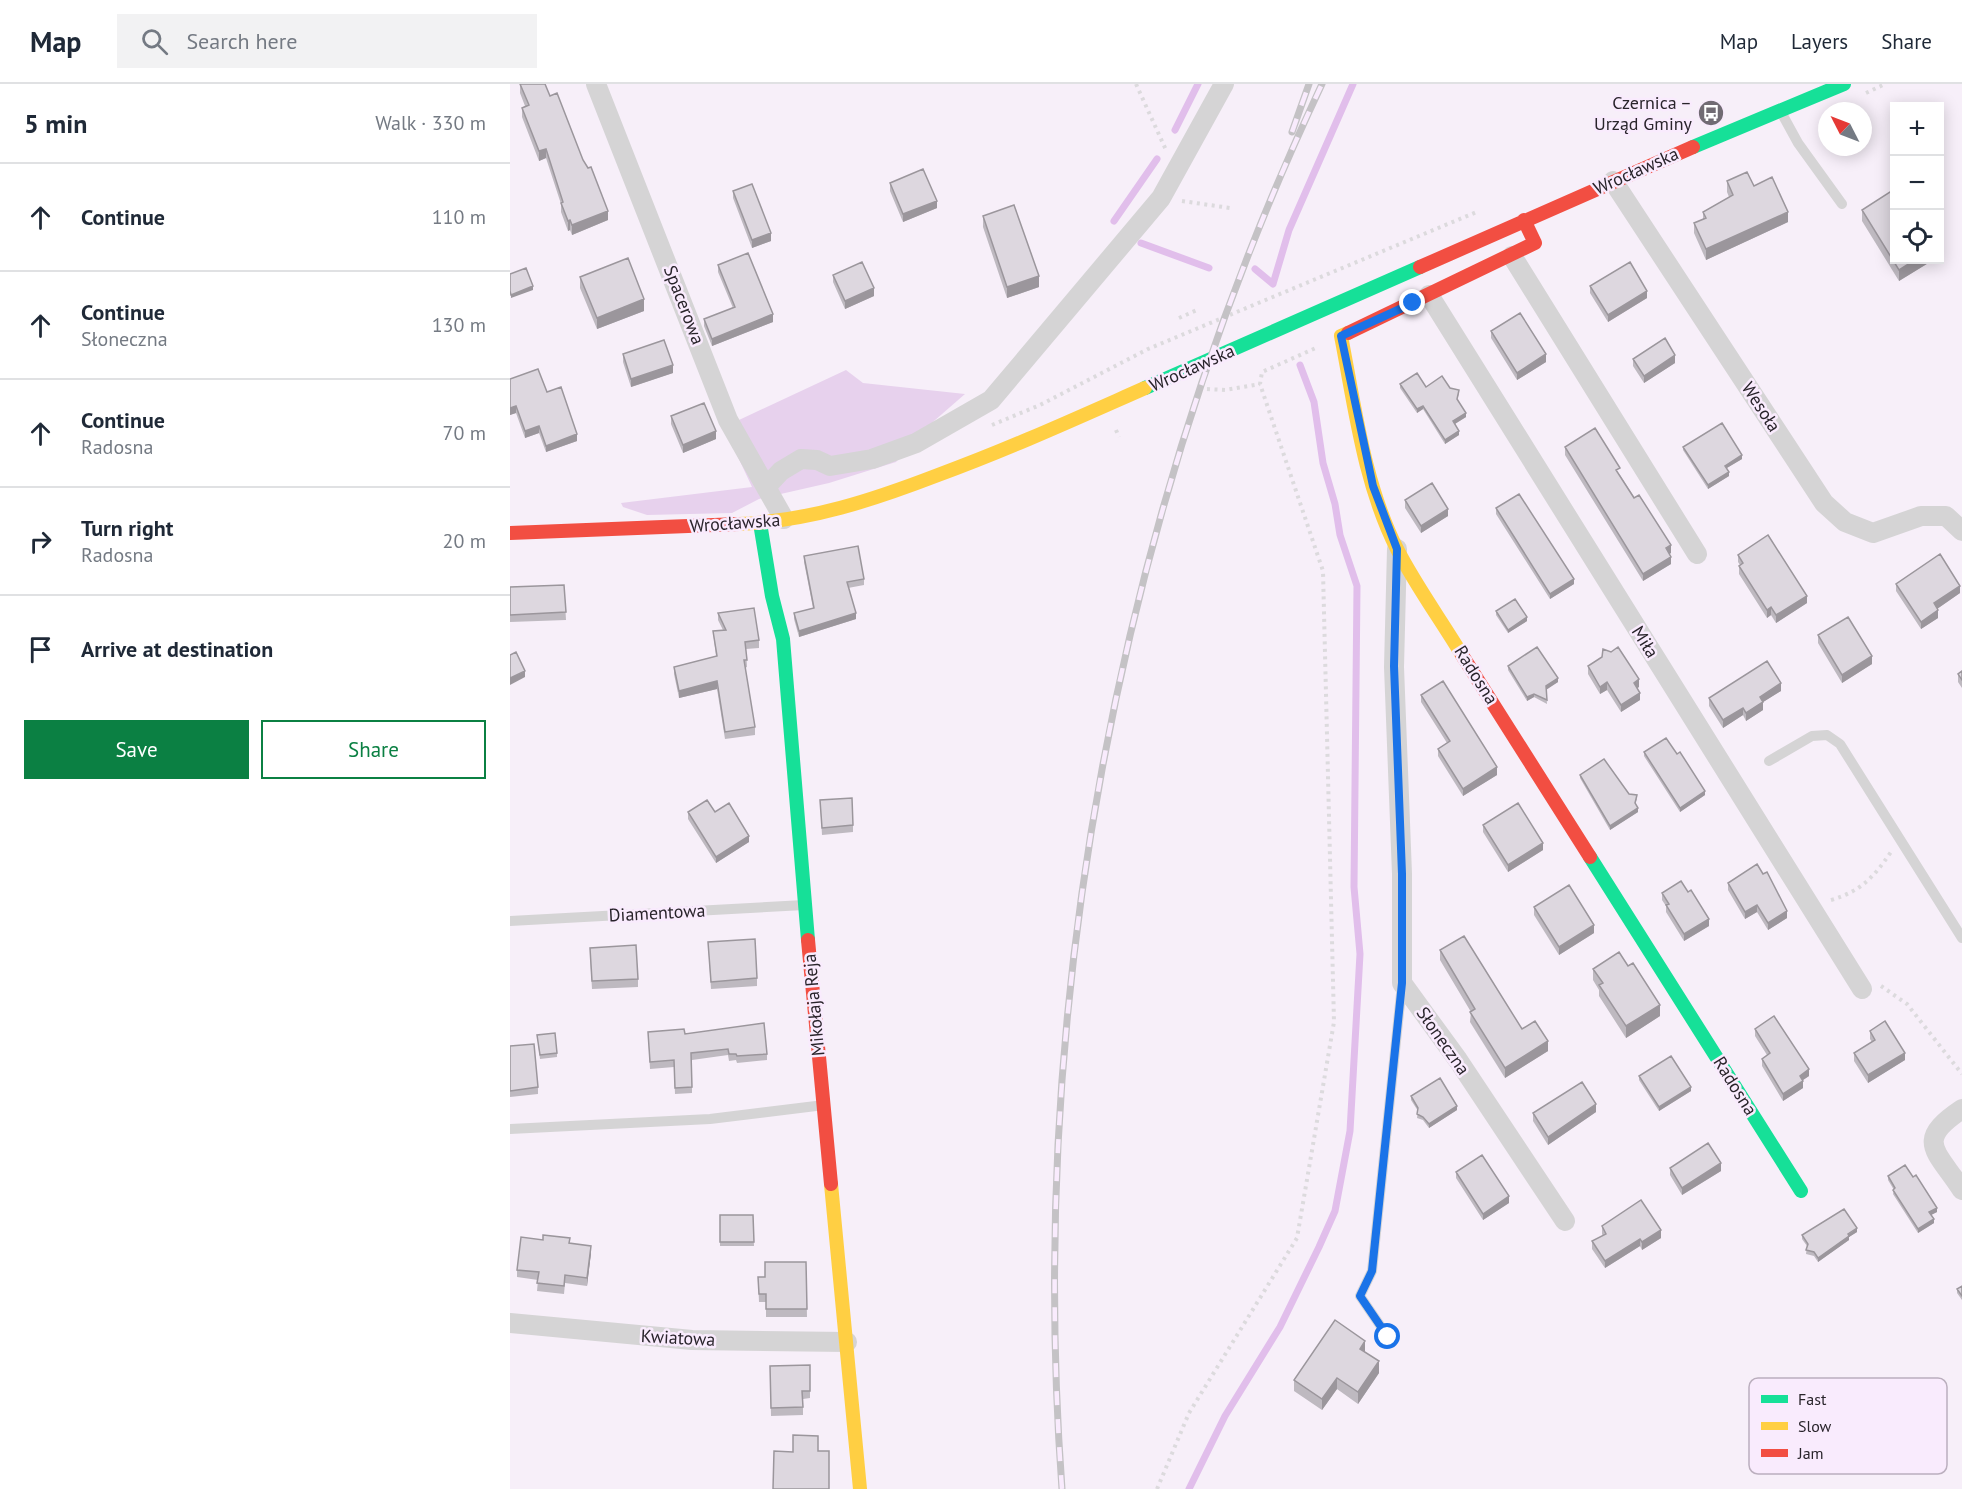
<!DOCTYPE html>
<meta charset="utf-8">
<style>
:root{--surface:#fff;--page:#f2f2f3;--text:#1f2937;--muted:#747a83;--line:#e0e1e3;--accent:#0b8043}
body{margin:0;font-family:"PT Sans",sans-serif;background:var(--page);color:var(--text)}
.controls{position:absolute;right:18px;top:18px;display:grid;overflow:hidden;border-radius:0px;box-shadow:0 3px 15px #0003}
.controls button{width:54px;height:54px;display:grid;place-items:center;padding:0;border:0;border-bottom:2px solid var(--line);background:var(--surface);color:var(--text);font:30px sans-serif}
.compass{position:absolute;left:1308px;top:18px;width:54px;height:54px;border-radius:50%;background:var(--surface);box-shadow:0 3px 15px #0003;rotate:312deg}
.stop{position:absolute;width:18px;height:18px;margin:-14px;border:4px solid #1a73e8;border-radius:50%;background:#fff}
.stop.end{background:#1a73e8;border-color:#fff;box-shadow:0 2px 6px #0008}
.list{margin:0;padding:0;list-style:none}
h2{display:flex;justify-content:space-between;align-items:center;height:78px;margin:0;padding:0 24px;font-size:26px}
h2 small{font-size:20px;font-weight:400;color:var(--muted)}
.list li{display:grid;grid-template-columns:39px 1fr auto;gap:18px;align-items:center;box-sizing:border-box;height:108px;padding:0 24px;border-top:2px solid var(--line)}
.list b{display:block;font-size:22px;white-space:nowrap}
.list p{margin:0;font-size:20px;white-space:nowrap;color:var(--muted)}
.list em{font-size:20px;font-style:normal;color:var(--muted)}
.actions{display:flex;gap:12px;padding:18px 24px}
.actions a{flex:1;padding:14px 0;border:2px solid var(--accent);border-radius:0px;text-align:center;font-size:21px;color:var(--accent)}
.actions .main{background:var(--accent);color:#fff}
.icon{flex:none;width:33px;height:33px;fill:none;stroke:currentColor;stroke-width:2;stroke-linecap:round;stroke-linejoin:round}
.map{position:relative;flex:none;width:1452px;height:1405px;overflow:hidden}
header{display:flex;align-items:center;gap:36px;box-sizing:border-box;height:84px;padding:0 30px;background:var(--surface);border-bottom:2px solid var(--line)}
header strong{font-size:28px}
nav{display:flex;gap:33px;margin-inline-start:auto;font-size:21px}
.search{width:420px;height:54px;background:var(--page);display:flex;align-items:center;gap:15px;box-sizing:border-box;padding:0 21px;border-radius:0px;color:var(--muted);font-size:22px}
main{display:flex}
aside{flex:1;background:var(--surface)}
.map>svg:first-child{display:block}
.green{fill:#e7d1ed}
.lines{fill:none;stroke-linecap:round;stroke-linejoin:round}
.stream{stroke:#e1beeb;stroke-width:7}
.path{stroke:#dcdadd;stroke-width:4;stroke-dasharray:3 4.5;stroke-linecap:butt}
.lane{stroke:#d5d4d5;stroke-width:10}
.street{stroke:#d5d4d5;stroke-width:20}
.fast{stroke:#16e098;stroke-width:14}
.slow{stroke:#ffcf43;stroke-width:14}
.jam{stroke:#f24e42;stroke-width:14}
.rail-casing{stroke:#c4c2c5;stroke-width:7}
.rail{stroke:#f9ebfd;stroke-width:4.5;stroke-dasharray:14;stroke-linecap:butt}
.wall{fill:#beb9c0}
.shaded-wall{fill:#9b969c}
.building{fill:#ddd7df;stroke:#9b969c;stroke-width:1.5}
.route{stroke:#1a73e8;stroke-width:8}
.labels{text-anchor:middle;stroke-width:5;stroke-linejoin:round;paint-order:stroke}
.poi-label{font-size:18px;fill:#29242b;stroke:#f9ebfd;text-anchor:end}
.street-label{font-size:18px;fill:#29242b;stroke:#f9ebfd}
.key{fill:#f9ebfd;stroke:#bbafbe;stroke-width:1.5}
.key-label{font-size:16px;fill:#29242b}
</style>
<header>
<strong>Map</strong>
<div class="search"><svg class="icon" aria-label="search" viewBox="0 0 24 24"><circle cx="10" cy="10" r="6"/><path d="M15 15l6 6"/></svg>Search here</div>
<nav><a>Map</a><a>Layers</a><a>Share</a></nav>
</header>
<main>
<aside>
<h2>5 min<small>Walk · 330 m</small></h2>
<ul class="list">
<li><svg class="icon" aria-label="ahead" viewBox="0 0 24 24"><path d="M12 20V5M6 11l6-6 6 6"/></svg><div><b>Continue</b></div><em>110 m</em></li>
<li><svg class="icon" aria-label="ahead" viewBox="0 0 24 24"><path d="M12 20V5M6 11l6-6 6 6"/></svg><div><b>Continue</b><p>Słoneczna</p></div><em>130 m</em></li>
<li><svg class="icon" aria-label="ahead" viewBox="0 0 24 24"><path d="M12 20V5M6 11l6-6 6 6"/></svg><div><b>Continue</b><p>Radosna</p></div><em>70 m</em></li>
<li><svg class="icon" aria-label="right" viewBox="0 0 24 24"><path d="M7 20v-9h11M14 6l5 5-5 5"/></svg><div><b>Turn right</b><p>Radosna</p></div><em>20 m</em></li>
<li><svg class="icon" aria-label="arrive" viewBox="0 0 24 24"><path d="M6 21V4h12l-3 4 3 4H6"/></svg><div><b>Arrive at destination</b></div></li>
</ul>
<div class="actions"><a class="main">Save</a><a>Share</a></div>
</aside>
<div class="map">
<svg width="1452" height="1405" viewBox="0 0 1452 1405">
<rect width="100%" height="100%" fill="#f7eff9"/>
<!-- green -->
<path class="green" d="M336,286l17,13 102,11 -31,27 -38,41 -67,21 -70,16 -27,14 -85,2 -24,-8 -2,-4 131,-16 -28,-60z"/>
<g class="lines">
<!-- stream -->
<path class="stream" d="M665,46l23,-46
M604,137l43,-62
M631,159l68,25
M745,185l18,15 16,-54 64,-146
M679,1405l36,-73 55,-89 39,-80 16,-36 15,-80 10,-177 -6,-67 3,-301 -17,-51 -5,-31 -12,-41 -9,-61 -14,-37"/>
<!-- path -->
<path class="path" d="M626,0l30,66
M1356,9l19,-9
M672,117l48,7
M669,234l18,-8
M697,305l18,1 35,-6
M482,341l48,-20 108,-56 331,-138
M606,346l3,7
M1321,816c30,-9 42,-22 60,-48
M1371,902l26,18 55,70
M647,1405l32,-76 108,-175 37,-216 -11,-451 -63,-187 2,-12 56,-25"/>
<!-- lane -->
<path class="lane" d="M1271,28l17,31 44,61
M1259,677l43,-25 15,-1 13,9 122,194
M0,837l294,-16
M0,1045l200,-10 114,-14
M878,1253l-28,-41 12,-25 30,-287"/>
<!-- street -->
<path class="street" d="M86,0l132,336 56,99
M1103,97l211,322 21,19 28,11 48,-17h25l16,15
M1002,172l185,298
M919,211l433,694
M256,403l15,-16 20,-12 16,1 13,6 42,-7 44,-16 75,-43 170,-202 63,-114
M887,465l-3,118 8,207v109l56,77 107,161
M1452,1025c-48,32 -26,41 0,81
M0,1239l182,17 155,2"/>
<!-- fast -->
<path class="fast" d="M1183,63l151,-63
M635,304l275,-121
M250,439l12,73 11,43 25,301
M1080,773l211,334"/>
<!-- slow -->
<path class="slow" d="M838,249l-7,3c14,71 23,148 56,213 19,37 44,71 65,106
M229,440c71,-3 134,-24 199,-49 71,-26 139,-57 207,-87
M321,1100l29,305"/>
<!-- jam -->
<path class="jam" d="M910,183l273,-120
M838,249l187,-90 -11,-23
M0,449l229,-9
M952,571l128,202
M298,856l23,244"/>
<!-- rail casing -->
<g class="rail-casing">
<path id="rail" d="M782,48l17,-48
M552,1405c-35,-479 55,-971 260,-1405"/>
</g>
<!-- rail -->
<use href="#rail" class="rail"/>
</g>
<!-- wall -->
<path class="wall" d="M10,0l30,12 58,124 -36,15 -2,-5 -2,1 -7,-19v-8l-15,-46 -7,3 -17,-44v-9l3,-2 -5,-13z
M1217,97l27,5 34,36 -82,38 -12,-27v-10l9,-4v-7l26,-15 -2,-5z
M380,99l47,25 -34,14 -13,-31z
M223,107l38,50 -19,7 -19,-50z
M1352,126l68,50v2l-31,19 -37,-60z
M473,132l56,71 -32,11 -24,-71z
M208,181l55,57 -61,24 -8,-20v-7l29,-11 -15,-36z
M323,191l41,21 -29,13 -12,-27z
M70,193l64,34 -47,18 -17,-41z
M1080,202l57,12 -39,24 -18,-29z
M981,247l55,31 -29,18 -26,-42z
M113,270l50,19 -42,14 -8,-25z
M1123,275l42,4 -31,20 -11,-17z
M0,295l37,13 30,49 -31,11 -7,-19 -14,5 -9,-25 -6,2z
M890,300l50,4 9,6 -2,6 9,17 -11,7 4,11 -14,9 -22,-35 -6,4 -17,-25z
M161,332l45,23 -33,14 -12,-29z
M1055,363l55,28 51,78 -2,1 2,10 -28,17 -78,-126z
M1173,363l59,12 -15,9 2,8 -21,13 -25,-39z
M895,416l43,16 -27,17 -16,-25z
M986,424l78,76 -24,15 -54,-85z
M1228,471l69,48 -31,20 -5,-8 -4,3 -28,-44v-8l1,-1 -2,-3z
M294,472l60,23v6l-16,3 8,31 -57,18 -5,-18v-6l19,-5 -9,-46z
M1386,500l64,9 -23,16 1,9 -17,11 -25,-38z
M54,501l2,35 -56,2v-35z
M986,527l31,10 -19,12 -12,-18z
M208,529l41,27v8l-13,1 1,18 -2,1 10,59v8l-30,4 -8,-50 -38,9 -5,-24v-7l42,-11 -3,-25 10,-1 -5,-10z
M1308,551l54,29 -30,19 -24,-40z
M998,582l50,16 -12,7 1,15 -13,-7 -7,4 -19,-31z
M1078,582l51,21 -2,1 3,12 -19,12 -14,-22 -7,4 -12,-20z
M1452,587v17l-4,-6v-8z
M1271,607l-18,11v8l-17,11 -3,-6 -20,13 -14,-22v-8z
M911,611l76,80 -34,21 -25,-40v-7l9,-6 -26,-41z
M1134,668l33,2 28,41 -25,17 -36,-56z
M1070,691l49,19 8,5 -2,5 3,8 -28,18 -30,-52z
M310,716l33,25v7l-31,3z
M178,728h27l34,30 -33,21 -28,-44z
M973,741l60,25 -35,22 -25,-40z
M1218,799l59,35 -19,12 -11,-18 -12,7 -17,-29z
M1152,809l47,33 -25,15 -18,-29v-6l-4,-6z
M1024,823l60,26 -35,22 -25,-40z
M198,858l49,36v8l-46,3z
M930,866l82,79 26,22 -43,27 -35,-56 1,-10 -31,-52z
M80,871l48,24v8l-46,2z
M1083,885l67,47 -34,22 -27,-42v-6l-6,-10z
M1245,945l54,47 -6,4v8l-20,13 -21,-35v-7l5,-4 -12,-19z
M1360,947l35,29 -37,23 -14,-22v-8l18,-11 -2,-3z
M138,948l37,2 82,20v6l-30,3 -1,-3 -7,1 -1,-6 -36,5v33l-17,1 -1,-27 -24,2z
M27,951l20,18v4l-17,2z
M0,962l28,41v7l-28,3z
M1129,992l52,15 -32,20 -20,-31z
M901,1012l46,14 -28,18 -6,-8 -6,-2 1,-7 -7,-11z
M1086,1028l-48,33 -15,-24v-8z
M1160,1084l51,3 -39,24 -12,-20z
M946,1088l53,31 -26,17 -27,-42z
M1378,1092l25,1 24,35 -6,3 3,8 -16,10 -25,-39 1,-4 -6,-10z
M210,1131h33l1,31h-34z
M1092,1142l59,12 -19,12 -2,-4 -35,22 -13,-19v-8l11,-5 -1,-2z
M1347,1148l-8,5v3l-31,22 -4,-6 -8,-2 1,-8 -5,-7v-4z
M60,1159l21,10 -4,33 -22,-3 -1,11 -27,-3 1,-11 -21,-3v-7z
M296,1178l1,55h-41v-15h-7l-1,-25h7z
M1452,1202v14l-5,-7v-4z
M855,1268l14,21 -21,31 -21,-15 -15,21 -28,-19v-11z
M300,1281v33l-7,1v16l-32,1 -1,-50z"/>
<!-- shaded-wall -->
<path class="shaded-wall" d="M36,65v9l-7,3v-10z
M427,117v7l-34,14v-8z
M98,127v9l-36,15v-10z
M1278,128v10l-82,38v-11z
M60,136v10l-2,1v-10z
M261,149v8l-19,7v-8z
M1405,176h15v2l-31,19v-11z
M529,192v11l-32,11v-11z
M23,202v4l-22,8v-3z
M364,204v8l-29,13v-8z
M1137,207v7l-39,24v-7z
M134,215v12l-47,18v-11z
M263,230v8l-61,24v-7z
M1036,270v8l-29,18v-7z
M1165,271v8l-31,20v-7z
M163,281v8l-42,14v-8z
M6,322v7l-6,2v-7z
M913,322v3l-6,4v-4z
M956,329v4l-13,8v-4z
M29,342v7l-14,5v-7z
M206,347v8l-33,14v-8z
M949,347v4l-14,9v-4z
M67,350v7l-31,11v-6z
M1232,371v4l-17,10v-3z
M1219,388v4l-21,13v-4z
M938,425v7l-27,17v-7z
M1161,461v8l-5,3v-8z
M1161,473v7l-28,17v-7z
M1064,495v5l-24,15v-5z
M1450,502v7l-26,18v-8z
M1297,512v7l-31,20v-8z
M1261,523v8l-4,3v-8z
M1428,526v8l-17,11v-7z
M346,529v6l-57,18v-6z
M1017,533v4l-19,12v-3z
M1362,572v8l-30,19v-8z
M15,587v6l-15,8v-7z
M1048,594v4l-12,8v-4z
M1129,595v8l-5,3v-7z
M207,597v8l-38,9v-7z
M1097,598v8l-7,4v-7z
M1271,599v8l-21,13v-7z
M1130,609v7l-19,12v-7z
M1024,610v3l-7,4v-4z
M1253,618v8l-17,11v-8z
M1233,624v7l-20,13v-8z
M987,683v8l-34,21v-7z
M1195,707v4l-25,17v-4z
M1128,724v4l-28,18v-4z
M239,752v6l-33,21v-6z
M1033,759v7l-35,22v-7z
M1247,821v7l-12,7v-7z
M1277,827v7l-19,12v-7z
M1199,835v7l-25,15v-7z
M1084,841v8l-35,22v-8z
M1150,921v11l-34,22v-12z
M1038,957v10l-43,27v-10z
M1395,969v7l-37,23v-8z
M1299,985v7l-9,6v-6z
M1293,997v7l-20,13v-7z
M1181,1003v4l-32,20v-4z
M1086,1020v8l-48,33v-8z
M947,1022v4l-28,18v-4z
M1211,1079v8l-39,24v-7z
M999,1112v7l-26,17v-6z
M1427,1124v4l-8,4v-4z
M1424,1135v4l-16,10v-4z
M1347,1144v4l-8,5v3l-31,22v-4z
M1151,1146v8l-19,12v-8z
M1130,1155v7l-35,22v-7z
M81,1162v7l-4,33v-8z
M855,1257v11l-5,-3z
M869,1277v12l-21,31v-12z
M827,1294v11l-15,21v-11z"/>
<!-- building -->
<path class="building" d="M10,0h25l5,12 7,-3 26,67 5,8 3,-1 17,44 -36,14 -2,-5 -2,1 -7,-18 2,-1 -17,-53 -7,2 -17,-43 7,-3z
M413,85l14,32 -34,13 -13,-31z
M1237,88l7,14 18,-9 16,35 -82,37 -12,-26 12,-5 -3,-6 30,-17 -6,-14z
M242,100l19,49 -19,7 -19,-49z
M1383,106l1,2v68h21l-16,10 -37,-60z
M504,121l25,71 -32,11 -24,-71z
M238,169l25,61 -61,25 -8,-20 31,-12 -17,-42z
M118,174l16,41 -47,19 -17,-41z
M352,178l12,26 -29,13 -12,-26z
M1120,178l17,29 -39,24 -18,-29z
M16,184l7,18 -22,9 -1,-4v-17z
M1010,229l26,41 -29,19 -26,-42z
M1155,254l10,17 -31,21 -11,-17z
M154,256l9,25 -42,14 -8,-25z
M28,285l9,23 14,-5 16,47 -31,12 -7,-20 -14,5 -9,-25 -6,2v-29z
M907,289l9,14 16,-11 8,12 9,2 -2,9 9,14 -13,8 6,10 -14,9 -22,-34 -6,3 -17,-25z
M194,319l12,28 -33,14 -12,-29z
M1212,339l20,32 -17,11 4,6 -21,13 -25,-38z
M1085,344l25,40 -4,2 18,28 5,-3 32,50 -5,3 5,9 -28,17 -78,-127z
M922,399l16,26 -27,17 -16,-26z
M1009,410l55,85 -24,15 -54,-86z
M1258,451l39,61 -31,19 -5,-8 -4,3 -28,-44 4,-3 -5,-8z
M348,462l6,33 -17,3 9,31 -57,18 -5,-18 20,-5 -10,-52z
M1430,470l20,32 -26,17 4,7 -17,12 -25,-38z
M54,501l2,27 -56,3v-28z
M1005,515l12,18 -19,13 -12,-19z
M244,524l5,32 -14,2 2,18h-3l11,67 -30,5 -8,-51 -38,10 -5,-24 43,-11 -4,-25 13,-1 -8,-17z
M1338,533l24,39 -30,19 -24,-40z
M1027,563l21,31 -12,8 1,14 -13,-6 -7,3 -19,-31z
M1108,563l21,32 -5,4 6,10 -19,12 -14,-23 -7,5 -12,-21 14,-9 1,-8 8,3z
M6,568l9,19 -15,7v-23z
M1257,577l14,22 -21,14 3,5 -17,11 -3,-5 -20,12 -14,-22z
M1452,587v9l-4,-6z
M933,597l54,86 -34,22 -25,-40 12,-8 -29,-46z
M1156,654l11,16 3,-2 25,39 -25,17 -36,-56z
M1094,675l25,35 8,1 -2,8 3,5 -28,18 -30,-51z
M342,714l1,27 -31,3 -2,-28z
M197,716l8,12 14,-9 20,33 -33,21 -28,-45z
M1008,719l25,40 -35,22 -25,-40z
M1247,780l6,10 4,-2 20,39 -19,12 -11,-18 -12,7 -17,-29z
M1171,797l7,11 3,-2 18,29 -25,15 -18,-29 3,-1 -7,-11z
M1059,801l25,40 -35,22 -25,-40z
M954,852l58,93 13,-8 13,20 -43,27 -35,-56 5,-3 -35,-59z
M245,855l2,39 -46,4 -3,-40z
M126,861l2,34 -46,2 -2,-33z
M1109,868l9,14 5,-3 27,42 -34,21 -27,-41 4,-2 -10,-14z
M1264,932l35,53 -9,7 3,5 -20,13 -21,-35 8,-6 -15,-24z
M1375,937l20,32 -37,22 -14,-22 21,-13 -5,-9z
M254,939l3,31 -30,2 -1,-2h-7l-1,-5 -37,4 1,34 -17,1 -1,-28 -24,2 -2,-30 36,-3 1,5z
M45,949l2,20 -17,2 -3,-20z
M24,960l4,43 -28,4v-45z
M1161,972l20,31 -32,20 -20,-31z
M930,994l17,28 -28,18 -6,-7 -6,-3 1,-6 -7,-12z
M1072,998l14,22 -48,33 -15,-24z
M1198,1059l13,20 -39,25 -12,-20z
M972,1071l27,41 -26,18 -27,-42z
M1395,1081l8,12 3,-2 21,33 -8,4 5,7 -16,10 -25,-39 2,-2 -7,-12z
M1131,1116l20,30 -19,12 -2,-3 -35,22 -13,-20 14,-7 -4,-8z
M1334,1125l13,19 -9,6 1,2 -31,22 -4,-6 -8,-2 2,-6 -6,-9z
M210,1131h33l1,27h-34z
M33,1151l27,3 -1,5 22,3 -4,32 -22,-3 -1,11 -27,-3 2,-11 -22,-2 4,-33 22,3z
M255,1178h41l1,47h-41v-15h-7l-1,-17h7z
M1452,1202v10l-5,-7z
M825,1236l30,21 -5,8 19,12 -21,31 -21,-14 -15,21 -28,-19z
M300,1281v26h-8l1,16 -32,1 -1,-42z
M283,1351l25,1v15h11v38h-56l1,-38 19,1z"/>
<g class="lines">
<!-- route -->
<path class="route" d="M878,1253l-28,-41 12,-25 30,-288v-109l-8,-208 3,-117 -24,-63 -32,-150 72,-33"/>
</g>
<!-- icons -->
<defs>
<g id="bus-disc" transform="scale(1.35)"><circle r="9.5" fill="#716b73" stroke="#f9ebfd"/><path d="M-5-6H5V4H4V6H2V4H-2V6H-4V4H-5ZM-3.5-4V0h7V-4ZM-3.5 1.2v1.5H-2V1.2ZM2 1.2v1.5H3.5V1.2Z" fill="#fff"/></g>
</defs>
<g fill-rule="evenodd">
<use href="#bus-disc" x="1201" y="29"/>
</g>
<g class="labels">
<!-- poi labels -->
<g class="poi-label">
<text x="1182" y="25">Czernica –<tspan x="1182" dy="21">Urząd Gminy</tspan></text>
</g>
<!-- street labels -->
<g class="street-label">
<text transform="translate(1126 87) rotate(-24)" y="6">Wrocławska</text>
<text transform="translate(174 221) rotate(69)" y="6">Spacerowa</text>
<text transform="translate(682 284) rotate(-24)" y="6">Wrocławska</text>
<text transform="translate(1251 323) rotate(57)" y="6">Wesoła</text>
<text transform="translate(225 439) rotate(-4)" y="6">Wrocławska</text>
<text transform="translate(1135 558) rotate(58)" y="6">Miła</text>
<text transform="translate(966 591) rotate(58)" y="6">Radosna</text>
<text transform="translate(147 829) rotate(-3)" y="6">Diamentowa</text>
<text transform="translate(304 921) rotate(-95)" y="6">Mikołaja Reja</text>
<text transform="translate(933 957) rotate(55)" y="6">Słoneczna</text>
<text transform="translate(1225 1002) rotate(58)" y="6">Radosna</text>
<text transform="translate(168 1254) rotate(3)" y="6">Kwiatowa</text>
</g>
</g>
<!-- legend -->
<rect x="1239" y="1294" width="198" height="96" rx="9" class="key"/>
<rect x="1251" y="1311" width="27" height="8" fill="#16e098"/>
<rect x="1251" y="1338" width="27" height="8" fill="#ffcf43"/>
<rect x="1251" y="1365" width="27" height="8" fill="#f24e42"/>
<g class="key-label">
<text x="1288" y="1321">Fast</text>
<text x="1288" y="1348">Slow</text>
<text x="1288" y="1375">Jam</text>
</g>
</svg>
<div class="controls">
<button>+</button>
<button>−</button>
<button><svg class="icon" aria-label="locate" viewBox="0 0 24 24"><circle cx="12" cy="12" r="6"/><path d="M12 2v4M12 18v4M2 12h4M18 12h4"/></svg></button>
</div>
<svg class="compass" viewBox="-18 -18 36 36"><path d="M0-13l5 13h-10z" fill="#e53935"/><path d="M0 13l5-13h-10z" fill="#747a83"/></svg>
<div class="stop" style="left:878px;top:1253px"></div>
<div class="stop end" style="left:903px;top:219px"></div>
</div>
</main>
